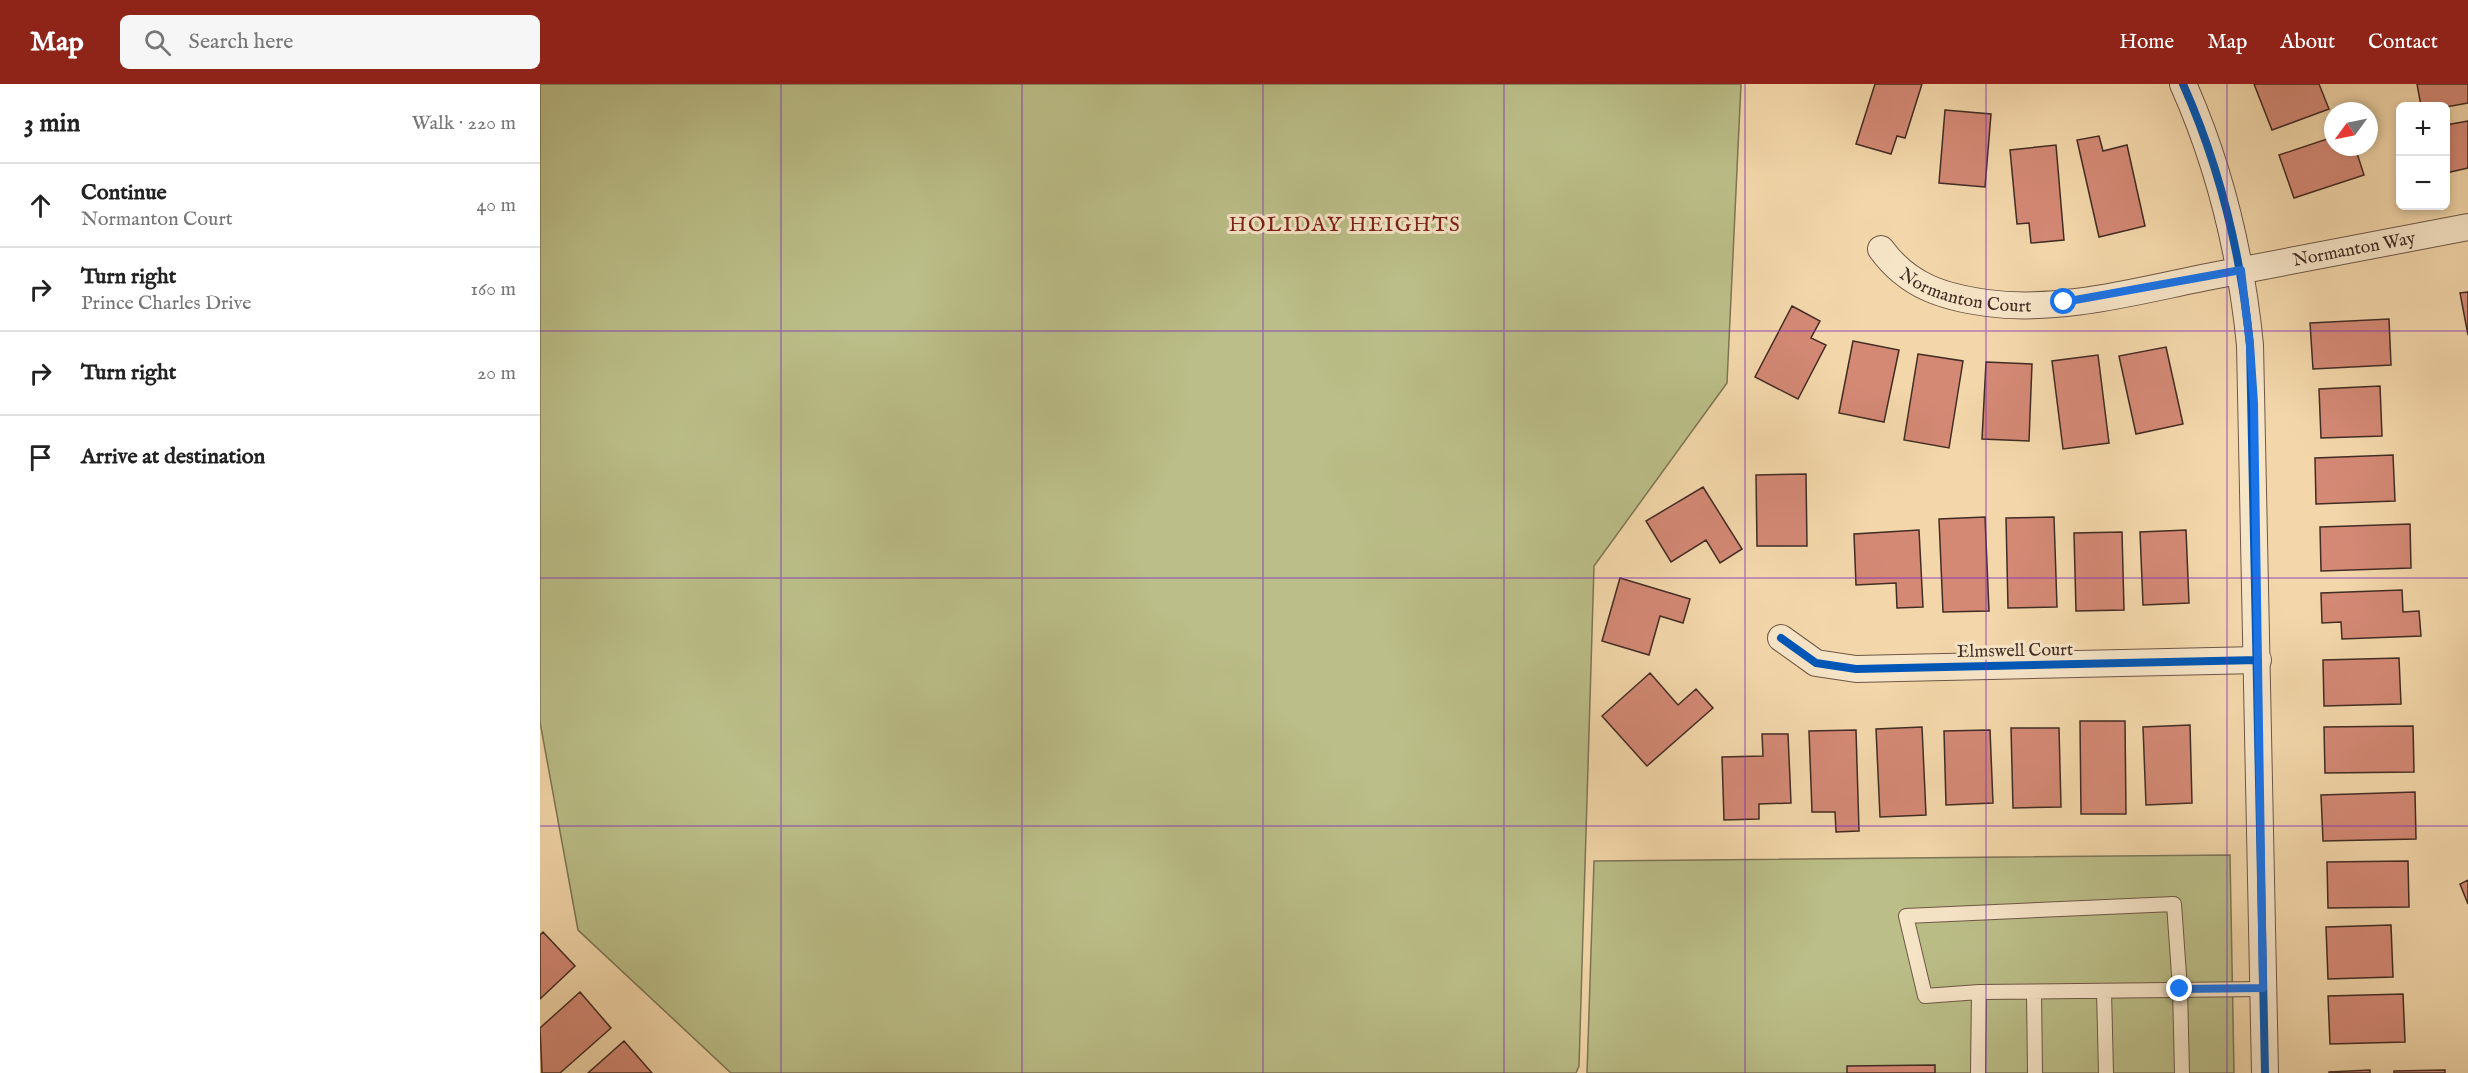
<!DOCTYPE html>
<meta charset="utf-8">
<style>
:root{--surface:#fff;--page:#f6f6f6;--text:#222;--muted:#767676;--line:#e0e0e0;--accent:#8f2418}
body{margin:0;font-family:"IM FELL English",serif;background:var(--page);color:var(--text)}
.controls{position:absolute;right:18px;top:18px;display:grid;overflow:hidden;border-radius:9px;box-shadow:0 3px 9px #0003}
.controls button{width:54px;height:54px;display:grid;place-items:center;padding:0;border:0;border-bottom:2px solid var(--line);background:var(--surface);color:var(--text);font:30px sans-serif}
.compass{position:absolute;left:1784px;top:18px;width:54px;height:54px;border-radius:50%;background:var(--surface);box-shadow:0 3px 9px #0003;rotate:237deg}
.stop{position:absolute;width:18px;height:18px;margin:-14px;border:4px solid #1a73e8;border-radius:50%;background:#fff}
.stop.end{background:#1a73e8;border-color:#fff;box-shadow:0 2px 6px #0008}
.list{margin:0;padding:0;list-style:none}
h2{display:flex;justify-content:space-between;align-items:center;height:78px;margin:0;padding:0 24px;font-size:26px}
h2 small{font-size:20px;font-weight:400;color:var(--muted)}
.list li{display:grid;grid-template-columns:39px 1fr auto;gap:18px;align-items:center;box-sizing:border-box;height:84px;padding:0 24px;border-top:2px solid var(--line)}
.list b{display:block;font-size:22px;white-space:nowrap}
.list p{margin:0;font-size:20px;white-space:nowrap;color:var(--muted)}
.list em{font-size:20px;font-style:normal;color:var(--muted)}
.icon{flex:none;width:33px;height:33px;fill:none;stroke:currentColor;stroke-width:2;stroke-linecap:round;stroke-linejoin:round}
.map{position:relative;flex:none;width:1928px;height:989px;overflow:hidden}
header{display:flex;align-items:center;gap:36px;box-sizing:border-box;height:84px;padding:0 30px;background:var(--accent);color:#fff}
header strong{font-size:28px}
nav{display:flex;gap:33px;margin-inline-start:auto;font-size:21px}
.search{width:420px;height:54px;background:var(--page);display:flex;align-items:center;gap:15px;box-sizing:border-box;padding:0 21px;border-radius:9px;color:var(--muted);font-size:22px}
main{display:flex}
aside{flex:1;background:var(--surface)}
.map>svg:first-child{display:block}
.green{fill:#bbbe88;stroke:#7e7556;stroke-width:1.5}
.building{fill:#d48975;stroke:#422c24;stroke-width:1.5}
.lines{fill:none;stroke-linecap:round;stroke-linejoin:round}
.service-casing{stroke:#6e5746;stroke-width:16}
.minor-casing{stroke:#6e5746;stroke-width:28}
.service{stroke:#f7e5c8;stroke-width:14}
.minor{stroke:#f7e5c8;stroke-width:26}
.cycleway-casing{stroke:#f7e5c8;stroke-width:11}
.cycleway{stroke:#0057b8;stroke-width:8}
.route{stroke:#1a73e8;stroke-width:8}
.grid{fill:none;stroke:#7b2cbf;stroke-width:1.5;stroke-opacity:0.55}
.labels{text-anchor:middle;stroke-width:6;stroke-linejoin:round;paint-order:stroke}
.street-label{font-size:18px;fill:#422c24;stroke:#f7e5c8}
.quarter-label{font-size:21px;letter-spacing:1.5px;fill:#7a1f14;stroke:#f7e5c8}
</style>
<header>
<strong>Map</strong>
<div class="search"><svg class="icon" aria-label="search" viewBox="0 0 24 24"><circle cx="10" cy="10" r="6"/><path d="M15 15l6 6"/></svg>Search here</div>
<nav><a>Home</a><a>Map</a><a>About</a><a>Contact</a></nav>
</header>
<main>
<aside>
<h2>3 min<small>Walk · 220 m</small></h2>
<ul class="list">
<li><svg class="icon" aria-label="ahead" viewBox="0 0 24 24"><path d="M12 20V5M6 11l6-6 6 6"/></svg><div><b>Continue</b><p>Normanton Court</p></div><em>40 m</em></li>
<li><svg class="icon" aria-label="right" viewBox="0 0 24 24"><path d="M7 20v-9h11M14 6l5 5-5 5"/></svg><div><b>Turn right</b><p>Prince Charles Drive</p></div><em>160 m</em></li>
<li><svg class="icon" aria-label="right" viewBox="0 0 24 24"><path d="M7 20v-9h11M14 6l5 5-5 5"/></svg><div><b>Turn right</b></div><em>20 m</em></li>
<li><svg class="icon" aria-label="arrive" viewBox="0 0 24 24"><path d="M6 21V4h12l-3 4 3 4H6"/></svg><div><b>Arrive at destination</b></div></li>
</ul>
</aside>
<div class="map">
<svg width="1928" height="989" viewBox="0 0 1928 989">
<rect width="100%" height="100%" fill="#f3d7aa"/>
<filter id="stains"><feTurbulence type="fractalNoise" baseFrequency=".00333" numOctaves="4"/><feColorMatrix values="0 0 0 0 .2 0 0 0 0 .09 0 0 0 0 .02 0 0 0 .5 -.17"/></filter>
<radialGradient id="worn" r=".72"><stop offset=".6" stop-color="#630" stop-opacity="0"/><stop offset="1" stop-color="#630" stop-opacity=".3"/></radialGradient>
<!-- green -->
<path class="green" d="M0,0h1201l-14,299 -133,183 -15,500 -3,7h-845l-153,-143 -38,-208z
M1690,771l4,218h-647l7,-212z"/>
<!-- building -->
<path class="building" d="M1335,0h47l-17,54 -8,-2 -6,18 -35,-10z
M1714,0h65l10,25 -57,21z
M1877,0h51v19l-22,4 -25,-1z
M1405,26l46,4 -6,73 -46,-4z
M1928,37v47l-22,5v-48z
M1559,52l4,15 24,-6 18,81 -46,11 -22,-97z
M1793,53v10h22l9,28 -70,23 -15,-43z
M1516,61l8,95 -33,3 -2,-20 -12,1 -7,-74z
M1928,208v43l-8,-42z
M1252,222l28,15 -9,17 15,7 -28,54 -43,-22z
M1849,235l2,46 -78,4 -3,-46z
M1313,257l46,9 -15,72 -45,-9z
M1626,263l17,77 -47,10 -17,-78z
M1378,270l45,7 -14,87 -45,-8z
M1558,271l11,88 -46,6 -11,-88z
M1446,278l46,2 -3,77 -47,-2z
M1840,302l2,50 -61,2 -2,-49z
M1853,371l2,46 -79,3 -1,-46z
M1266,390l1,72h-50l-1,-71z
M1163,403l39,62 -22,14 -14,-23 -35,22 -25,-41z
M1445,433l4,94 -46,1 -4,-93z
M1514,433l3,90 -49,1 -2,-90z
M1870,440l1,44 -90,3 -1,-44z
M1379,446l4,77 -26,1 -1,-25 -40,2 -2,-51z
M1646,446l3,73 -46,2 -3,-73z
M1582,448l2,78 -48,1 -2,-78z
M1080,494l70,21 -7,24 -23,-7 -11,39 -47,-14z
M1862,506l1,22 16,-1 2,25 -79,3 -1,-17 -19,1 -1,-30z
M1859,574l2,46 -77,2 -1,-46z
M1110,589l28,32 18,-16 17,19 -66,58 -45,-50z
M1540,637h45l1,93h-45z
M1650,641l2,78 -46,2 -3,-78z
M1873,642l1,46 -89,1 -1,-46z
M1382,643l4,88 -46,2 -4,-88z
M1471,644h48l2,79 -48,1z
M1316,646l3,101 -23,1 -1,-20h-23l-3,-81z
M1450,646l3,73 -47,2 -2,-74z
M1222,650h26l3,69 -32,1v15l-35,1 -2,-63 41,-1z
M1875,708l1,47 -93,2 -2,-46z
M1868,777l1,46 -81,1 -1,-46z
M1928,796v24l-8,-20z
M1851,841l2,52 -65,2 -2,-52z
M3,848l32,34 -35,33v-64z
M40,908l31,36 -51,45h-18l-2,-45z
M1863,910l2,48 -75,2 -2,-48z
M84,957l28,32h-64z
M1395,981v8h-88v-7z
M1830,986v3h-41v-1z
M1905,986v3h-51v-2z"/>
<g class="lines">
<!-- service casing -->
<g class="service-casing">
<path id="service" d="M1564,907l2,82
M1439,908l-54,4 -19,-80 268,-12 6,85 2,84
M1494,908l1,81
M1438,989l1,-81 284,-3"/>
</g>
<!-- minor casing -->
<g class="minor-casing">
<g id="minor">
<path d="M1643,0c37,83 58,171 67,261l15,728"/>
<path id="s1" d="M1341,165c27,37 62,48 106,54 74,10 153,-13 225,-27 86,-17 171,-33 256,-49"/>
<path d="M1241,554l35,25 40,6 402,-9"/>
</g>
</g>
<!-- service -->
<use href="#service" class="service"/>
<!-- minor -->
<use href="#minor" class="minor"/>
<!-- cycleway casing -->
<g class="cycleway-casing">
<path id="cycleway" d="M1643,0c37,83 58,171 67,261l15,728
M1241,554l35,25 40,6 402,-9"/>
</g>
<!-- cycleway -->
<use href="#cycleway" class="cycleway"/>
</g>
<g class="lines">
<!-- route -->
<path class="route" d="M1524,218l177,-32 9,75 4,58 9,585 -83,1"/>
</g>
<!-- grid -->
<path class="grid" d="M241,0v989M482,0v989M723,0v989M964,0v989M1205,0v989M1446,0v989M1687,0v989M0,247h1928M0,494h1928M0,742h1928"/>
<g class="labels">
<!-- street labels -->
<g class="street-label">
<text dy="6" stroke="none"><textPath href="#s1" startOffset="495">Normanton Way</textPath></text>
<text dy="6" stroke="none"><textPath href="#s1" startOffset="99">Normanton Court</textPath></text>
<text transform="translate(1475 566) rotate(-1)" y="6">Elmswell Court</text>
</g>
<!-- quarter labels -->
<g class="quarter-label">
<text x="805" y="147">HOLIDAY HEIGHTS</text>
</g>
</g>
<rect width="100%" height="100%" filter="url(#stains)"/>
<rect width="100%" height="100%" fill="url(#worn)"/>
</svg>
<div class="controls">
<button>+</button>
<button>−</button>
</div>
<svg class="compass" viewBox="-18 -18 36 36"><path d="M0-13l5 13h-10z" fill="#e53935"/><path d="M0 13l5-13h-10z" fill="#767676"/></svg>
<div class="stop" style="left:1524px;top:218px"></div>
<div class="stop end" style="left:1640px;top:905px"></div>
</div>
</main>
